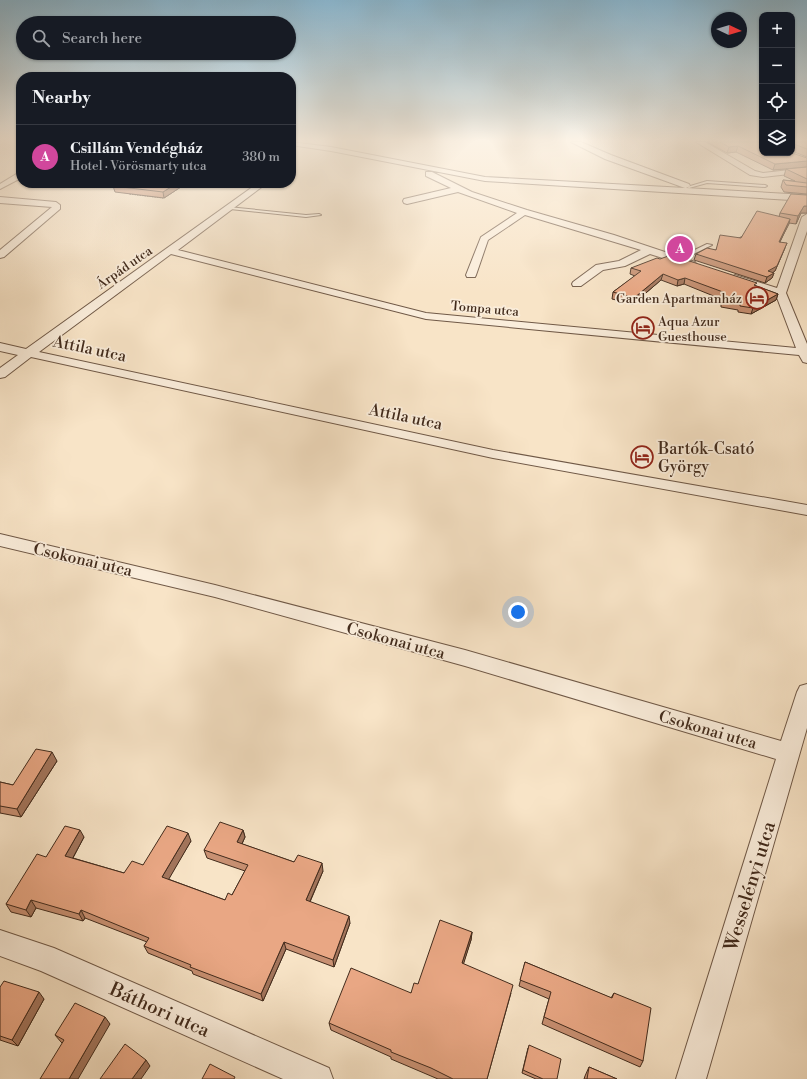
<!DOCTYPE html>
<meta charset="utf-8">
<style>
:root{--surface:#171b24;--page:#242831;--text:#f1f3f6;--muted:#9ea1a6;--line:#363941;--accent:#8c9099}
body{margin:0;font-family:"Libre Bodoni",serif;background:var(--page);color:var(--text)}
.controls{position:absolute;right:12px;top:12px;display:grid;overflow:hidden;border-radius:8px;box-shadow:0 1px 3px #0004}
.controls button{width:36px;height:36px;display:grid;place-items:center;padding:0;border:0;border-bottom:1px solid var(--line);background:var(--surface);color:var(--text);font:20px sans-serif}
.compass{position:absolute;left:711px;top:12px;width:36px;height:36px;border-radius:50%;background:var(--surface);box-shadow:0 1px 3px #0004;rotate:94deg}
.you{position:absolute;left:518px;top:612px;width:14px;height:14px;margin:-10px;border:3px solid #fff;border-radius:50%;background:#1a73e8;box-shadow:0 0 0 6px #1a73e833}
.badge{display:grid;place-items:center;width:26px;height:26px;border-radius:50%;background:var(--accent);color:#fff;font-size:13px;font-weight:700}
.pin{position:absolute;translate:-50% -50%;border:2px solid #fff;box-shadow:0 1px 4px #0006}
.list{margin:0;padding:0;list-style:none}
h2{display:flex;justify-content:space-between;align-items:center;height:52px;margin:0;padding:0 16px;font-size:17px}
h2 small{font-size:13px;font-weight:400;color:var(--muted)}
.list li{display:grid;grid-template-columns:26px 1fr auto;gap:12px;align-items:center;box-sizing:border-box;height:64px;padding:0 16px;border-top:1px solid var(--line)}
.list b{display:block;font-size:15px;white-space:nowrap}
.list p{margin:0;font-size:13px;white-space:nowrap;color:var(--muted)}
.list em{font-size:13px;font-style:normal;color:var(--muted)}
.icon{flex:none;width:22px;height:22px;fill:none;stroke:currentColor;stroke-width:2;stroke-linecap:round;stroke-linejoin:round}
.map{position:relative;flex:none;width:807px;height:1079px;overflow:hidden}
.search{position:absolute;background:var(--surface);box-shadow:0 1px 3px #0004;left:16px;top:16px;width:280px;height:44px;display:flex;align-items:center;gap:10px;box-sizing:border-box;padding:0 14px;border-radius:22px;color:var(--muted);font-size:15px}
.panel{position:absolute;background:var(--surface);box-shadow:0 1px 3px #0004;left:16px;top:72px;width:280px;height:116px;border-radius:16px}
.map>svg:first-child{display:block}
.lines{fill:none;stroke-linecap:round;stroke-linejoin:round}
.service-casing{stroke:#705947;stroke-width:2}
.minor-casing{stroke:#705947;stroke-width:2}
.path{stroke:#422b1c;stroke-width:1;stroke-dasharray:1.5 1;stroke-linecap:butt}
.service{fill:#faeddb;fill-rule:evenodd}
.minor{fill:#faeddb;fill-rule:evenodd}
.wall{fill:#c89072;stroke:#422b1c}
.shaded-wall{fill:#a3755c;stroke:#422b1c}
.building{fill:#e9a784;stroke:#422b1c}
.labels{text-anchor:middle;stroke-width:3.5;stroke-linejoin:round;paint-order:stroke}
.far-street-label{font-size:13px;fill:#422b1c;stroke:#faeddb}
.far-poi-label{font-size:13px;fill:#422b1c;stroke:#faeddb;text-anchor:end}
.street-label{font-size:16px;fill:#422b1c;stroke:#faeddb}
.poi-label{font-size:16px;fill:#422b1c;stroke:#faeddb;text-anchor:start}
.near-street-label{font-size:19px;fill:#422b1c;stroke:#faeddb}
</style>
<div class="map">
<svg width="807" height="1079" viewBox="0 0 807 1079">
<rect width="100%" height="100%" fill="#f8e4c7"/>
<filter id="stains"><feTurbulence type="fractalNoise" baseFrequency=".005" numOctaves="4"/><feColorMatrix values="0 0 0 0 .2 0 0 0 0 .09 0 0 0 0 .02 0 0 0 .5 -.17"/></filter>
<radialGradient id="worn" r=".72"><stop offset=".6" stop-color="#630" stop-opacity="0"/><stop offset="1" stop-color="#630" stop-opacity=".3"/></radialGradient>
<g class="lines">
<!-- service casing -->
<g class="service-casing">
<path id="service" d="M707,181l58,4 2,1 -2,1 -58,-4 -18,5 -2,-1z
M228,207l78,8 13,-1 2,1 -15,2 -76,-8h-2z
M707,244l5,1 -31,15 -5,-1z"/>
</g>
<!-- minor casing -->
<g class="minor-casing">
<path id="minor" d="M291,142l40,5 154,30 200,11 -80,-29 -34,-17h10l30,13 78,29 1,2 -4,2 121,7v6l-322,-20 -154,-30 -40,-6z
M696,142h9l50,29 8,2 44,-5v4l-44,5 -13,-2z
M426,172h6l40,20 55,18 87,25 81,27 1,2 -5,3 -41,-13 -25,12 -22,4 -22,16h-8l-1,-2 1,-2 23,-17 23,-4 22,-11 -116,-35 -37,25 -12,35 -1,2h-8l-1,-2 15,-38 36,-24 -59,-21 -51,12 -3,-1 -1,-2 1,-2 47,-11 -25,-12z
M18,173h3v5l-21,11v-5z
M258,183h9l-89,67 248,63 370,35 -20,-53 -45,-15 -1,-2 5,-3 42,13 25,-71 5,-3v17l-21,62 21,51v19l-4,-1 -4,-7 -373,-36 -255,-65 -132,98 454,98 314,55v10l-314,-57 -462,-101 -26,20 -5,1v-10l18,-13 -18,-4v-8l26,6z
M0,197l56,5 4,3v4l-56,48 -4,1v-8l52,-43 -52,-4z
M0,534l215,51 250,65 316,91 16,-49 3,-6 7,-2v44l-101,351h-30l100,-320 -311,-93 -250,-69 -215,-51z
M0,930l54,18 275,120 4,11h-50l-242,-108 -41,-15z"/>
</g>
<!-- path -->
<path class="path" d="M104,183l-4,2 16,2
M133,192l-4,2 34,4"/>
<!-- service -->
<use href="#service" class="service"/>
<!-- minor -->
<use href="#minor" class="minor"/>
</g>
<!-- wall -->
<path class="wall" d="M707,142h55l45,25 -34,3 -37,-18 -9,1z
M792,142h15v15l-15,-6z
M807,167v27l-23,-2 -3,-5 2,-7 12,1 -11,-5 2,-7z
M119,183h68l-23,15 -49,-6 -2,-6z
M807,195v18h-6l-5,11 -7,-1 -9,19 5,6 -10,23 -2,2h1l-2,5 -7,5 -71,-23 2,-6 20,-4 63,-33 1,-4z
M631,268l125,18 22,8 -2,6 -25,14 -13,-2v-2l-17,-3v-8l-37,-15 -7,2 -16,-6 -28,24 -21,-5 1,-7 22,-16 -5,-2z
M57,761l-36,56 -21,-4v-31l13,3z
M243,830l2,7 -3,7 52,18 29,9 -13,31 40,21 -16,44 -48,-18 -23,52 -70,-27 -1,-3 -44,-18 -4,-7 3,-4 -62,-24 -2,3 -47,-13 -5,9 -20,-5 -5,-8 40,-47 38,-20 -11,21 51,15 19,-8 48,-24 -23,38 57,21 7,-5 13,-24 -38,-13 -3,-8z
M472,932l-1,8 -8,24 48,29 -24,86h-49l-47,-20v-2l-60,-27 -2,-7 82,-30 7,-9z
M525,962l86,36 3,-5 29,68 -3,6 -98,-43 7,-25 -30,-13z
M0,987l44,12 -26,47 -18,-6z
M110,1024l-48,19 -1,-1 -6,-7z
M528,1048l29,31h-21l-14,-6z
M589,1067l28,12h-33l1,-3z"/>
<!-- shaded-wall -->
<path class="shaded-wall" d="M792,144h2l-1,7h-1z
M738,146l-2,6 -9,1 2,-6z
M807,161v6l-34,3 2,-6z
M177,183h10l-23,15 -1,-6z
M804,206h3v7h-6l-5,11 2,-8z
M790,219l-1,5 -12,23 2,-5z
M787,243l-12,28 -9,6 2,-6z
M774,273l-2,5 -7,5 2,-6z
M663,274l-2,6 -28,24 1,-6z
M685,278l-1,6 -7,2 1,-6z
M778,294l-2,6 -25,14 2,-6z
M52,752l5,9 -36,56 -4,-8z
M80,830l4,7 -14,26 -5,-7z
M243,830l2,7 -6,13 -2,-8z
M188,833l3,8 -25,43 -4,-7z
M322,863l1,8 -16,37 -1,-8z
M31,900l5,8 -5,9 -5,-7z
M81,910l4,8 -2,3 -4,-7z
M349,916l1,7 -16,44 -1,-7z
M472,932l-1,8 -10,32 1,-9z
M284,942l2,7 -23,52 -2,-7z
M39,992l5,7 -26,47 -6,-6z
M105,1017l5,7 -32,55h-9z
M146,1060l4,6 -9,13h-9z"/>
<!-- building -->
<path class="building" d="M720,142h42v11h30l15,5v3l-32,3 -37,-18 -9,1z
M792,142h15v7l-13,-5h-2z
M807,167v12l-21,-10z
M783,180l24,3v4l-21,-2z
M119,183h58l-14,9 -50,-6z
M791,194l16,1v11h-3l-6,10 -18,-3z
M757,211l33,8 -11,23 8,1 -10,23 -9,5 6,2 -7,4 -71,-23 11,-6 9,2 4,-15 21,3z
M671,255l86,28 -3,2 24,9 -25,14 -13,-2v-2l-18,-3 1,-9 -38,-14 -7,2 -15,-6 -29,24 -21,-6 28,-21 -10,-3 26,-10 3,1z
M36,749l16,3 -35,57 -17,-3v-24l13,3z
M220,822l23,8 -6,12 57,20 4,-7 24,8 -16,37 43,16 -16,44 -49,-18 -23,52 -71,-27 1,-2 -47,-19 5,-8 -68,-28 -2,4 -48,-14 -5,10 -20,-6 31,-50 9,3 19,-31 15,4 -15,26 59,17 8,-12 11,4 24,-39 21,7 -26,44 63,23 3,-7 4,2 16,-30 -44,-15z
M440,920l32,12 -10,31 51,22 -26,94h-34l-22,-11 -40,-16v-2l-62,-27 22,-55 60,25 3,-10 4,1z
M525,962l87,36 2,-5 37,15 -8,53 -99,-44 7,-25 -31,-12z
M4,981l35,11 -27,48 -12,-4v-49z
M75,1003l30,14 -36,62h-29l24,-39 -9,-5z
M125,1044l21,16 -14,19h-32z
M529,1045l32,14 -4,20h-14l-20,-9z
M210,1064l25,13 -1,2h-32z
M589,1067l28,12h-30z"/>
<!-- sky -->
<linearGradient id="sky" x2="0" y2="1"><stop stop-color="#8ab8d2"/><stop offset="0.48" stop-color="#fcf3e6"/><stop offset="1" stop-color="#fcf3e6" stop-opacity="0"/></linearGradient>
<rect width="807" height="293" fill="url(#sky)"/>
<!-- icons -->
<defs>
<g id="hotel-ring" transform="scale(1.15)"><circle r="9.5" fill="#faeddb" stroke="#8f2418" stroke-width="1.5"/><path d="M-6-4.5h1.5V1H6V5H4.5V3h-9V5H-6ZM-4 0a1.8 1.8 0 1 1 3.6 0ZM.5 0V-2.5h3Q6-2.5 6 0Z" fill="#8f2418"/></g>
</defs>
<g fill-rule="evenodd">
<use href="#hotel-ring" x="757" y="298"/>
<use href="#hotel-ring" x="643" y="328"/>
<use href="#hotel-ring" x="642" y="457"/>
</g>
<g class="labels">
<!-- far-street labels -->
<g class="far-street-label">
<text transform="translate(124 267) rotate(-35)" y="5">Árpád utca</text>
<text transform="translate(485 308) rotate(5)" y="5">Tompa utca</text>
</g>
<!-- far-poi labels -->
<g class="far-poi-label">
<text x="742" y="303">Garden Apartmanház</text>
<text x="658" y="326" text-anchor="start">Aqua Azur<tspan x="658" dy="15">Guesthouse</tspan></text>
</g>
<!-- street labels -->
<g class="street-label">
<text transform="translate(90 348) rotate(12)" y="6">Attila utca</text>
<text transform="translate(406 416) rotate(12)" y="6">Attila utca</text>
<text transform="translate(83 559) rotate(13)" y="6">Csokonai utca</text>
<text transform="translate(396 640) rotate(15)" y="6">Csokonai utca</text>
<text transform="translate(708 729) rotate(16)" y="6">Csokonai utca</text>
</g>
<!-- poi labels -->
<g class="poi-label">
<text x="658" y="454">Bartók-Csató<tspan x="658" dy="18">György</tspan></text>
</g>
<!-- near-street labels -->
<g class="near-street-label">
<text transform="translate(749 886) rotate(-73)" y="7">Wesselényi utca</text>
<text transform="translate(160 1009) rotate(24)" y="7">Báthori utca</text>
</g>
</g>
<rect width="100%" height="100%" filter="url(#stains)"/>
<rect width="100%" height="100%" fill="url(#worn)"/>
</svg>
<div class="controls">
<button>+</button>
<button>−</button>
<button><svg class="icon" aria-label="locate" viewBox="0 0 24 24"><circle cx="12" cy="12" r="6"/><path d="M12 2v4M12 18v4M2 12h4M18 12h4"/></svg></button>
<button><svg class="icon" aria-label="layers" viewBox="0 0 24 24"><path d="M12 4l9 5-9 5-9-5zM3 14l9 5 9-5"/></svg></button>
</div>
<svg class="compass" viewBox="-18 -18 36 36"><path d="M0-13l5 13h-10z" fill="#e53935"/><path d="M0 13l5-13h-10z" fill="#9ea1a6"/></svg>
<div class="you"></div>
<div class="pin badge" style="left:680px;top:249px;background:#d1479c">A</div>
<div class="search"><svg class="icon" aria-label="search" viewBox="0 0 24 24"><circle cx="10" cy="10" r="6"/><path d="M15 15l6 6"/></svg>Search here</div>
<section class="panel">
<h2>Nearby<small></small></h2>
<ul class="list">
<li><span class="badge" style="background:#d1479c">A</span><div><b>Csillám Vendégház</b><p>Hotel · Vörösmarty utca</p></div><em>380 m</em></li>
</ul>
</section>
</div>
